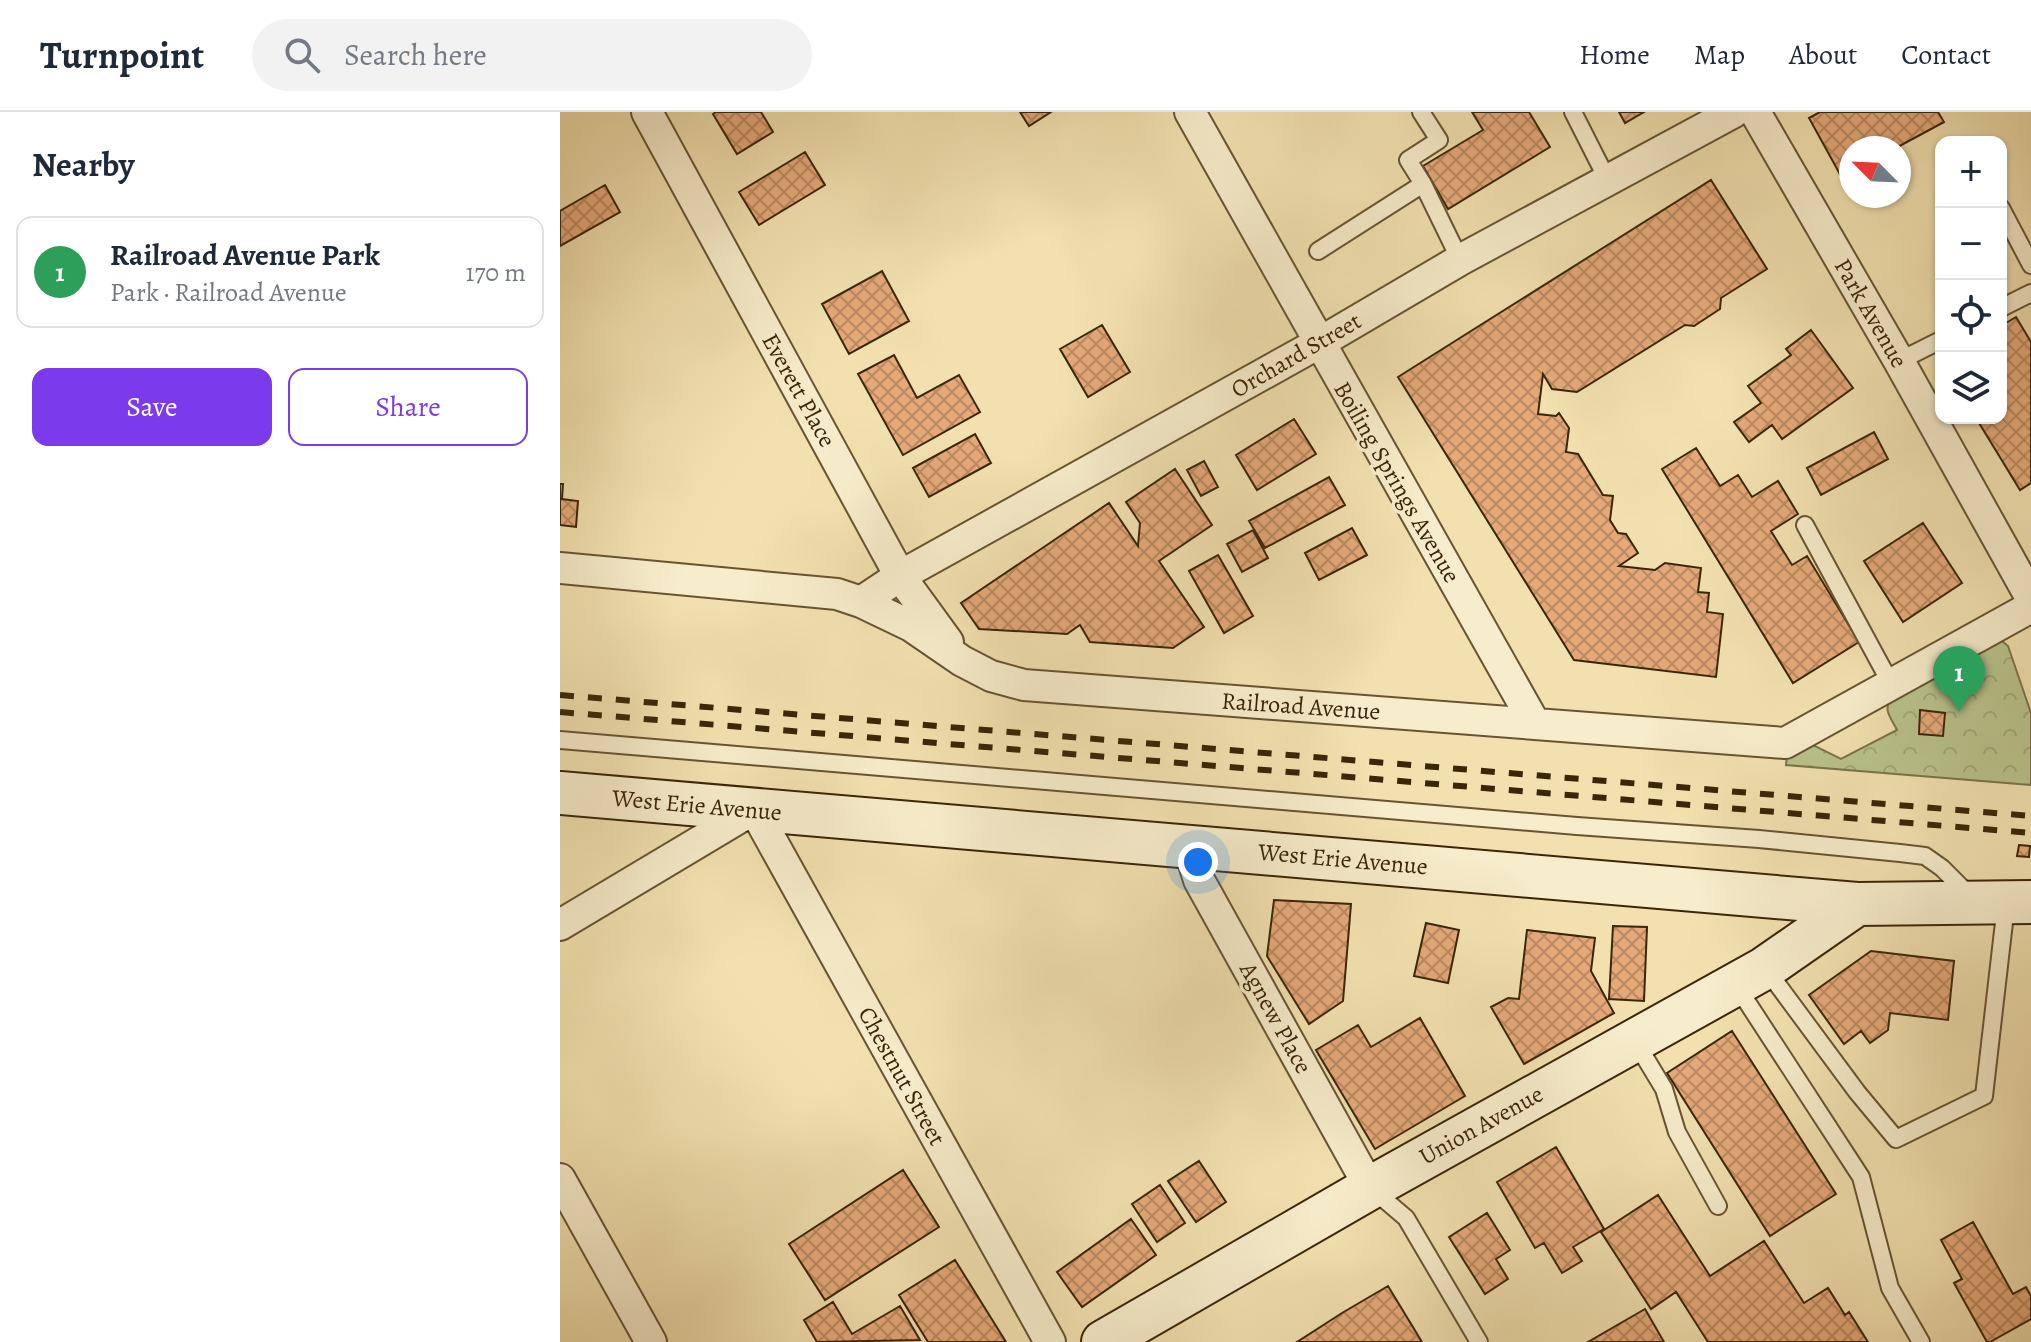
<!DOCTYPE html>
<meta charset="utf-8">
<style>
:root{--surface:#fff;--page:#f2f2f3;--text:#1f2937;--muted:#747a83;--line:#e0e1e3;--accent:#7c3aed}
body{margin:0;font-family:Alegreya,serif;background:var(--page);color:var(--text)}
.controls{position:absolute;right:24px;top:24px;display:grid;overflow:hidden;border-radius:16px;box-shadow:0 2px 6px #0004}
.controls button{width:72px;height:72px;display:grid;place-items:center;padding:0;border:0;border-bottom:2px solid var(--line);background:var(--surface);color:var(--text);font:40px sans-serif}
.compass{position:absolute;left:1279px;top:24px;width:72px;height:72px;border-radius:50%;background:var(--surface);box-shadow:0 2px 6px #0004;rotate:294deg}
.you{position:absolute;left:638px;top:750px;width:28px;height:28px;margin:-20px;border:6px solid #fff;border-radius:50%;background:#1a73e8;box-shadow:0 0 0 12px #1a73e833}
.badge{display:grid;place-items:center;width:52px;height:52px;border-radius:50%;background:var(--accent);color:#fff;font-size:26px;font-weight:700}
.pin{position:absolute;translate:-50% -66px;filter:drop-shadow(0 2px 4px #0008)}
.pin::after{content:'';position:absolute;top:42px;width:28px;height:24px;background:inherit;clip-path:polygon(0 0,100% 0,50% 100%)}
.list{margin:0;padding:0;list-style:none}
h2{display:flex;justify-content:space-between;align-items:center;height:104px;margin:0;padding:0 32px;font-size:34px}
h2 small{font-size:26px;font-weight:400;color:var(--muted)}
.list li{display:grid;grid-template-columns:52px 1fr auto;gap:24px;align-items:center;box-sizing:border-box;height:112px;margin:0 16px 16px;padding:0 16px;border:2px solid var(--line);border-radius:16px}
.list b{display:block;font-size:30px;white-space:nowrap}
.list p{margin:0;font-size:26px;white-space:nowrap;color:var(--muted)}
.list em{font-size:26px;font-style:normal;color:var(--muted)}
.actions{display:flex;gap:16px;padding:24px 32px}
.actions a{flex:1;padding:18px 0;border:2px solid var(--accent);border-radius:16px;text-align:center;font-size:28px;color:var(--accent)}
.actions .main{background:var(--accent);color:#fff}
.icon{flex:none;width:44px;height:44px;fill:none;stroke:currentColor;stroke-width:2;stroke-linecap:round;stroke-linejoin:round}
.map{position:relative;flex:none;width:1471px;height:1230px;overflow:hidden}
header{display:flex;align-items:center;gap:48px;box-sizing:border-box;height:112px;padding:0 40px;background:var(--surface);border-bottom:2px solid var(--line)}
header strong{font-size:38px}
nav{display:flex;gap:44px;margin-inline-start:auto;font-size:28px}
.search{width:560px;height:72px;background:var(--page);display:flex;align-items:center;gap:20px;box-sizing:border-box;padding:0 28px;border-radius:44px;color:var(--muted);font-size:30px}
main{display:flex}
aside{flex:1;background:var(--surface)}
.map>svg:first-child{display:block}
.park{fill:url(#park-crowns);stroke:#7a744a;stroke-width:2}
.building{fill:url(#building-cross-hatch);stroke:#3a2507;stroke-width:2}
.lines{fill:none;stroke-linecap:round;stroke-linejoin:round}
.lane-casing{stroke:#685431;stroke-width:20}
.street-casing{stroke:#685431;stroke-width:34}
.secondary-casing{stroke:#3a2507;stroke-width:46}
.lane{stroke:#f7eccb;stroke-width:16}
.street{stroke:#f7eccb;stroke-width:30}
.secondary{stroke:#f7eccb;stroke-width:42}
.rail{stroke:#3a2507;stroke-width:6;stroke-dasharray:14 14;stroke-linecap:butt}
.labels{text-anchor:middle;stroke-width:7;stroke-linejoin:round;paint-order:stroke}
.street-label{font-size:24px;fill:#3a2507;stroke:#f7eccb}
</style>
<header>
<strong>Turnpoint</strong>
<div class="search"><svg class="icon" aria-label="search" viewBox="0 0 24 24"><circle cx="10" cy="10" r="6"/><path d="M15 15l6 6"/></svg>Search here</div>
<nav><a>Home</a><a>Map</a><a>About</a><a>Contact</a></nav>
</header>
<main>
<aside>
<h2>Nearby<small></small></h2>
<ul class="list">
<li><span class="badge" style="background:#2e9e5b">1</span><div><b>Railroad Avenue Park</b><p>Park · Railroad Avenue</p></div><em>170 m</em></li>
</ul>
<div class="actions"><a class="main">Save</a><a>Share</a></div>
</aside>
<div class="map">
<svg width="1471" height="1230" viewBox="0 0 1471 1230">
<defs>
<pattern id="park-crowns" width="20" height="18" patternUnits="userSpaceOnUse" patternTransform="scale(2)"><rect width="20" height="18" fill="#b9c38c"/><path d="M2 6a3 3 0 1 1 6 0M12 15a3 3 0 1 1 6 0" fill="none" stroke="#a0a777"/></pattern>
<pattern id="building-cross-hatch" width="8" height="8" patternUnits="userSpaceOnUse" patternTransform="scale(2)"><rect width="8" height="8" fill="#e5a979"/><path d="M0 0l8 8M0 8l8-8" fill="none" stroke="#bb8961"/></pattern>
</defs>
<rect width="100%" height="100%" fill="#f2e1af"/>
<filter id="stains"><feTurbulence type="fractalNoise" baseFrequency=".0025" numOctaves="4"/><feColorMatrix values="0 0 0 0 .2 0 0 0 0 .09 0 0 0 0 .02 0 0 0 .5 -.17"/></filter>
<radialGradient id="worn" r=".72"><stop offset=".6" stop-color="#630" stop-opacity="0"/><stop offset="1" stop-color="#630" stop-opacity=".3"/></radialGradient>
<!-- park -->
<path class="park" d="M1434,528l8,1 6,5 23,67v72l-245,-20 1,-11 22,-11 32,16 56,-29c-6,-13 -15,-19 -5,-33z"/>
<!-- building -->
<path class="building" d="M156,0h45l12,20 -36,22 -24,-40z
M460,0h31l-22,14z
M912,0h57l21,35 -102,62 -25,-43 60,-36z
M1059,0h25l-19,11z
M1260,0h118l6,10 -48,26h-45v25l-9,5 -33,-60z
M245,40l20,33 -66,40 -20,-33z
M1151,68l56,89 -46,29 -1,11 -26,17 -9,-1 -108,67 -25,-3 -9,-15 -5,40 18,2 3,-3 10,15 -3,24 12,2 25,41 10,1 -3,24 8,13 8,1 12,19 -19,13 36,4 10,-7 36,5 -3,24 11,1 -2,19 16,2 -7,63 -142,-17 -176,-283z
M45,73l15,27 -60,34v-35z
M322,159l27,50 -60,33 -27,-50z
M1456,205l15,25v141l-11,7 -44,-72h25v-92z
M542,213l28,47 -42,25 -28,-48z
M1251,218l42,58 -71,51 -10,-14 -23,17 -15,-20 27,-19 -13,-17 43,-31 -5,-6z
M334,243l23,43 42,-23 21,37 -77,43 -45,-81z
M734,307l22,35 -59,36 -21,-35z
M1314,320l14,27 -67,36 -14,-27z
M415,322l16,29 -62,34 -16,-29z
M1136,336l24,38 18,-11 14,22 26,-16 20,33 -27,17 21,34 15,-9 52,86 -66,41 -131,-214z
M644,349l14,26 -17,9 -14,-26z
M615,357l37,56 -53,36 45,66 -31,21 -83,-6 -10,-17 -13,9 -88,-5 -18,-26 148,-100 29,43 2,-23 -14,-21z
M769,365l16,28 -80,43 -16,-27z
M0,372h3l-1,15 16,2 -2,26 -16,-2z
M1363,411l39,60 -59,39 -39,-61z
M792,416l15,27 -48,25 -14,-27z
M693,418l15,28 -26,14 -15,-28z
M658,443l35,61 -29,17 -35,-62z
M1360,598l25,3 -2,23 -24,-2z
M1459,733l11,1 -1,11 -12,-1z
M714,788l77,4 -8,97 -34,23 -42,-68z
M866,811l33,7 -11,53 -34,-7z
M1053,814l34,1 -3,74 -35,-2z
M967,818l68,8 -4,33 23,42 -90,51 -33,-57 17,-9 11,1z
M1311,839l83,10 -6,59 -58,-7 -2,17 -18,13 -9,-12 -17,13 -35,-49z
M860,906l45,78 -90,53 -59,-99 42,-25 13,22z
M1172,919l104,163 -66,42 -103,-163z
M996,1035l48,82 -31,18 9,14 -20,12 -18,-30 -9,5 -38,-66z
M639,1049l27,41 -30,20 -28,-41z
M343,1058l36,57 -114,73 -36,-56z
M600,1073l25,38 -28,19 -25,-38z
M1098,1083l52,81 54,-35 40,62 24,-15 17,27 4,-3 19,30h-160l-32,-50 -25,17 -50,-77z
M927,1101l23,37 -14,9 12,20 -23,15 -36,-57z
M571,1107l25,36 -74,52 -25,-35z
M1413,1110l40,72 13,-7 5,9v23l-41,23h-3l-33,-59 8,-4 -21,-39z
M395,1148l51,82h-78l-29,-47z
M828,1174l34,56h-125l45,-29z
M273,1190l19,32 48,-28 20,34 -103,2 -13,-22z
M1085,1197l19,33h-76z"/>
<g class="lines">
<!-- lane casing -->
<g class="lane-casing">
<path id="lane" d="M861,0l18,28 -31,20 15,24
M1013,0l34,67
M1441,96l30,57
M758,139l105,-67 37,76
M1441,196l30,-15
M1339,249l42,-21
M1245,413l86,159
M0,628l1017,86 182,13 141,14 25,3 17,12 28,28
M1206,857l91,123 39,47 88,-43 22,-191
M1176,873l125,192 29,111 31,54
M1075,929l29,48 13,43 41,74
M812,1077l34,29 73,124"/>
</g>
<!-- street casing -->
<g class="street-casing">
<path id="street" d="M87,0l253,464 48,66
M630,0l345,612
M1195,0l144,249 132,237
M0,456l277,26 24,8 50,24 51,35 29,15 33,9 761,58 246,-136
M301,490l39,-26 419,-233 141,-83 274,-148
M628,733l11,35 171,308
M0,813l194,-116 296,533
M0,1067l91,163"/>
</g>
<!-- secondary casing -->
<g class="secondary-casing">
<path id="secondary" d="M0,681l1297,111 174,-2
M543,1230l267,-154 395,-220 92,-64"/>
</g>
<!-- lane -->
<use href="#lane" class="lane"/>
<!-- street -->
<use href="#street" class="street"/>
<!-- secondary -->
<use href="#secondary" class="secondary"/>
<!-- rail -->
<path class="rail" d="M0,583l1471,121
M0,600l1471,121"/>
</g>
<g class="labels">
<!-- street labels -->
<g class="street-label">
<text transform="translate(1311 201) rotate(60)" y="8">Park Avenue</text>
<text transform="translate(736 243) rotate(-30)" y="8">Orchard Street</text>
<text transform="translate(239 278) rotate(61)" y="8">Everett Place</text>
<text transform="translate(837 370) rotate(60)" y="8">Boiling Springs Avenue</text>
<text transform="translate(741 594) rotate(4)" y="8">Railroad Avenue</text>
<text transform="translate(137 693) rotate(5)" y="8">West Erie Avenue</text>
<text transform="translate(783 747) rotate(5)" y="8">West Erie Avenue</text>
<text transform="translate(716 906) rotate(61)" y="8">Agnew Place</text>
<text transform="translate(342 964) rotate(61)" y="8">Chestnut Street</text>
<text transform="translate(921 1013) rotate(-29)" y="8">Union Avenue</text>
</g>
</g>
<rect width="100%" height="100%" filter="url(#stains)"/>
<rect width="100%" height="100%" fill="url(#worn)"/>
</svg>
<div class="controls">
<button>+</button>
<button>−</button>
<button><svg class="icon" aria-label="locate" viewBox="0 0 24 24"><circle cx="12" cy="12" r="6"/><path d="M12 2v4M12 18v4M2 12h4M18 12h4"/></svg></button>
<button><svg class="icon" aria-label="layers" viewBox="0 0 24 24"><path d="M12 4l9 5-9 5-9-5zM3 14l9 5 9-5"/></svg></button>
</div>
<svg class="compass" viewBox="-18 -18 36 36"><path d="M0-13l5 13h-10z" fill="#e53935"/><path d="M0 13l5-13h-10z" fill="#747a83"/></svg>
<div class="you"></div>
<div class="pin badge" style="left:1399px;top:600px;background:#2e9e5b">1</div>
</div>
</main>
